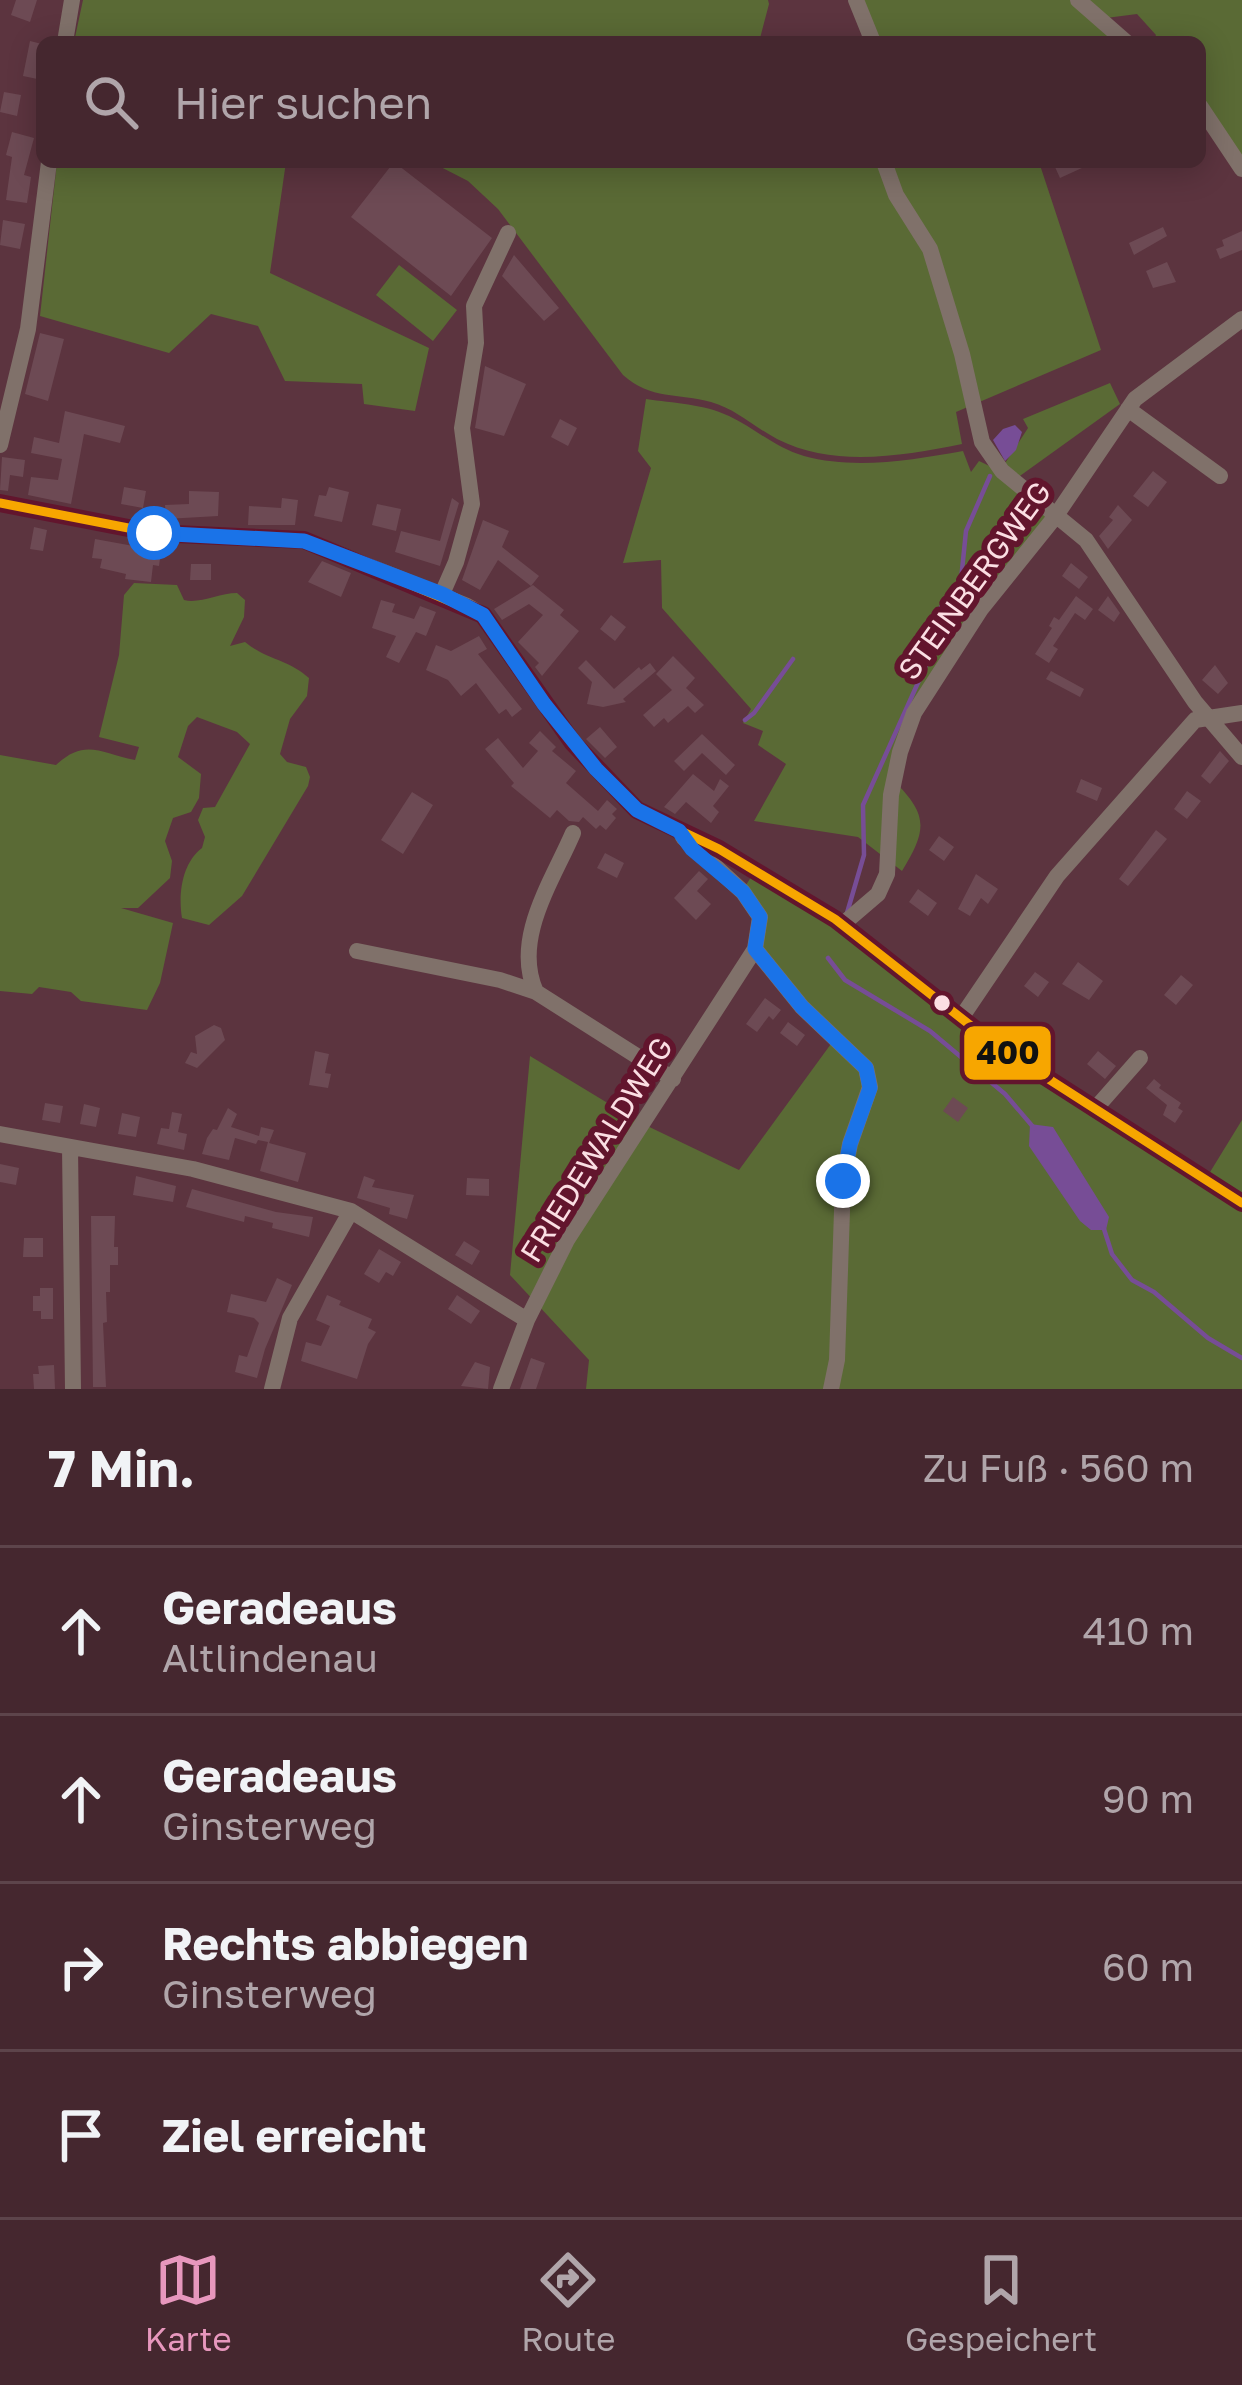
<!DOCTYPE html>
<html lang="de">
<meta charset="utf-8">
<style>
:root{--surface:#45272f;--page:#4f333b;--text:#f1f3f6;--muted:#b0a5aa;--line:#5d444b;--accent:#e797bd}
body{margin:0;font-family:"Golos Text",sans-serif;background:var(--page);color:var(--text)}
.stop{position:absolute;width:36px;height:36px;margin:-27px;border:9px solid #1a73e8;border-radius:50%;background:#fff}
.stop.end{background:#1a73e8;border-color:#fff;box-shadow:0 3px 12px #0008}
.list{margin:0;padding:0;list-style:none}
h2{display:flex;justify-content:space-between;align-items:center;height:156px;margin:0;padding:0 48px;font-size:51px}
h2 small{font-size:39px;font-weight:400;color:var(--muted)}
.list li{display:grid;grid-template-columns:78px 1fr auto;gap:36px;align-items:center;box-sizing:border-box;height:168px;padding:0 48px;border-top:3px solid var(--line)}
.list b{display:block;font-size:45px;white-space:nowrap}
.list p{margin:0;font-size:39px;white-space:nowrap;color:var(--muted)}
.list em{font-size:39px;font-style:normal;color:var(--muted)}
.icon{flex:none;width:66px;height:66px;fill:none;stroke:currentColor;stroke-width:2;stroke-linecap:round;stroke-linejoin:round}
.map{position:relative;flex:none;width:1242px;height:1389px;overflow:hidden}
.search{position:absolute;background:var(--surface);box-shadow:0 6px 30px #0003;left:36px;right:36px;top:36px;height:132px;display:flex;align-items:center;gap:30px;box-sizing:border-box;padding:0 42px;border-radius:18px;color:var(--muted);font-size:45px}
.sheet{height:828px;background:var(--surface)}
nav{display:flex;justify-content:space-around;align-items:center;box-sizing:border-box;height:168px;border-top:3px solid var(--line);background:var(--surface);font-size:33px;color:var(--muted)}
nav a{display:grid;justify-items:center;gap:6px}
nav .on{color:var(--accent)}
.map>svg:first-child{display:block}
.green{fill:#5a6a35}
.water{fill:#774d96}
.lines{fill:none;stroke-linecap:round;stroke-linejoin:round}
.stream{stroke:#774d96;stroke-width:4.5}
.building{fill:#6d4a54}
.minor{stroke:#80716a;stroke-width:16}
.bus-1-casing{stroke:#62152d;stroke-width:18}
.bus-1{stroke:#f7a600;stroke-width:9}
.route{stroke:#1a73e8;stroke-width:15}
.bus-dot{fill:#fbdee3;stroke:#62152d;stroke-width:4.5}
.labels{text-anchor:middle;stroke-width:12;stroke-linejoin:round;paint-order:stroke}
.street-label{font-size:30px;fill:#fbdee3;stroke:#62152d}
.line-badge{stroke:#62152d;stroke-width:4.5}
.pale-badge-label{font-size:33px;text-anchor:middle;font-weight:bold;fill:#111}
</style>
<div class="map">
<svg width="1242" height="1389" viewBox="0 0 1242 1389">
<rect width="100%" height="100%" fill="#5c343f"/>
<!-- green -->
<path class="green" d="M83,0h685l1,4 -10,38h-685z
M860,0h213l46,42h-241z
M1084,0h158v163l-42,-61v-60h-47l3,-7 -19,-21 -31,4z
M57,162h229l-16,111 159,75 -14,63 -51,-7 -2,-20 -77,-3 -27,-55 -47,-12 -42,39 -129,-37z
M431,162h450l19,29 -12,-29h151l62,188 -145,62 6,32c-60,12 -128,24 -185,-5 -23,-12 -41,-30 -66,-37 -33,-9 -60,-2 -88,-27l-125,-166 -30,-28z
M399,265l58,45 -24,31 -57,-46z
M1110,383l10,21 -107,77 40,37 -140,194 -20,68c36,35 34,50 9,91l-44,-34 -104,-16 32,-57 -28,-19 5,-14 -20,-8 8,-14 -89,-101 -1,-48 -38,3 28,-95 -13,-17 8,-52c27,4 58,5 83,17 26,12 46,32 75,40 51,14 108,4 159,-5l8,21 8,-11 21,10 28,-43 -5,-9z
M134,583l43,2 7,15c16,4 35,-7 53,-7l8,7 -1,17 -14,29 15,-4c22,18 43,17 64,36l-2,18 -17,23 -10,35 7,8 19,5 4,10 -2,9 -66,110 -33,29 -27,-7c-4,-24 0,-55 20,-70l3,-11 -7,-17 5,-12 12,-1 35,-63 -13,-12 -40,-15 -9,9 -10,31 23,17 -2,24 -8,14 -18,6 -8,23 7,20 -2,17 -32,30h-17l52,15 -13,60 -13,27 -66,-9 -10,-9 -32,-5 -7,7 -32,-3v-236l56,10c29,-27 44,-12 79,-5l4,-13 -40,-10 20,-82 5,-60z
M753,874l80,49 409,284v182h-656l3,-29 -79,-85 20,-219 109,66 100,48 97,-133 -81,-88 10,-33 -19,-31z
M1242,1120v78l-35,-21z"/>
<!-- water -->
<path class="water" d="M1015,425l7,7 -6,18 -11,11 -12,-21 10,-11z
M1030,1124l23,3 56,90 -3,13h-15l-11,-9 -51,-75z"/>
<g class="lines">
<!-- stream -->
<path class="stream" d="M745,720l9,-7 39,-54
M847,913l17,-58 -1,-50 76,-169v-26l22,-30 5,-49 24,-55
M828,958l17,22 85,51 75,63 29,34
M1103,1226l9,28 20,26 22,12 54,46 34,20"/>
</g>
<!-- building -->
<path class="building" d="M16,0h21l-7,22 -19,-7z
M30,41l12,3v36l-19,-4z
M4,92l17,3 -4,21 -17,-4z
M12,132l22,6 -10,37 7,2 -4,26 -21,-3 6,-43 -6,-2z
M394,162l98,76 -41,58 -100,-79z
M1065,162h30l-35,16 -5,-11z
M3,220l22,4 -5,25 -20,-4z
M1163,227l4,9 -33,19 -5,-12z
M1242,231v19l-22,9 -4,-10 8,-3 -2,-6z
M514,255l45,53 -15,13 -42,-45z
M1167,262l9,20 -23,6 -7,-17z
M40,333l24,6 -16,62 -23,-7z
M485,366l41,18 -22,52 -29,-8z
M65,411l60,15 -5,17 -36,-9 -13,70 -43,-9 3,-18 27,3 4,-21 -31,-6 3,-16 25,6z
M560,419l17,9 -9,18 -17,-9z
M2,457l23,3 -2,17 -13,-2 -2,16 -8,-1z
M1153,471l14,11 -19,25 -15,-11z
M124,487l22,4 -3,17 -22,-4z
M329,487l20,5 -7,30 -28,-6 5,-21 7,1z
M189,491l30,1 -1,24 -52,3 -1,-14 24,-1z
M282,498l16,2 -3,25h-47l1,-19 32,2z
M452,498l7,5 -19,63 -45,-14 6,-21 39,10z
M377,504l24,5 -5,22 -24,-6z
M1118,505l14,15 -24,29 -9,-13 14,-16 -4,-3z
M483,520l26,11 -7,16 37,29 -8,10 -33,-26 -18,30 -18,-10z
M34,527l13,3 -4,21 -13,-2z
M95,539l66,12 -2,15 -6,-1 -2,17 -26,-3 1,-5 -26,-6 2,-9 -10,-1z
M322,561l29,12 -10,24 -33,-15z
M1071,563l17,14 -9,12 -17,-13z
M191,564h20v16h-21z
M533,585l31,25 -4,5 19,16 -37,45 -7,-9 4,-4 -21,-21 25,-27 -14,-11 -27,16 -8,-11z
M1076,596l17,13 -8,11 -10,-7 -22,33 5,3 -9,14 -14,-9 17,-26 -3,-2 5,-9 5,3z
M1108,596l12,17 -6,9 -16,-12z
M381,600l14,4 -3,8 22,7 6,-13 16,6 -10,24 -10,-4 -17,31 -13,-6 10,-21 -24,-8z
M611,615l15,12 -11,14 -15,-12z
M479,636l8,13 -9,5 44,55 -10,8 -6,-8 -7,5 -23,-31 -15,13 -13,-16 -22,-10 10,-25 15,6z
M673,656l22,22 -9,10 18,17 -9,8 -7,-7 -20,17 -4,-5 -10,9 -11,-12 29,-25 -16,-16z
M586,660l28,29 25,-22 2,3 9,-7 6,8 -33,28 3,3 -23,5 -16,-3 5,-22 -14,-14z
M1215,665l13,18 -10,11 -16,-14z
M1051,671l33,18 -4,8 -34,-18z
M600,727l17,20 -12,11 -19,-19z
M540,731l16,16 -4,4 24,20 -10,12 32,28 9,-11 10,9 -5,5 4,4 -10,12 -6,-5 -4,4 -13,-12 -4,5 -10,-1 -12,-11 -7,8 -39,-32 3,-3 -29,-34 13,-11 25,30 15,-17 -9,-8z
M702,734l33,31 -9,10 -24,-22 -18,18 -10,-10z
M1220,751l9,10 -19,23 -9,-8z
M693,774l21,17 6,-12 9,7 -16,20 6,6 -8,11 -25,-21 -11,12 -11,-7z
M1081,779l21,9 -5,13 -21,-9z
M1187,791l14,10 -14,18 -13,-10z
M412,792l21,13 -30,49 -22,-14z
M1156,830l11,9 -39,47 -9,-7z
M939,836l15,11 -10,14 -15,-11z
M605,853l19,10 -7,15 -20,-10z
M699,871l9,8 -11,12 14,13 -15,16 -22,-22z
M976,874l22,15 -10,15 -7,-6 -11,18 -12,-7z
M918,889l19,14 -9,13 -19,-14z
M1078,962l25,19 -14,19 -27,-16z
M1035,972l14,10 -11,15 -14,-11z
M1181,975l12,10 -17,20 -12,-10z
M765,998l16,12 -8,10 -4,-4 -12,16 -11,-8z
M788,1022l17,13 -8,11 -17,-13z
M214,1025l7,3 4,12 -28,28 -12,-5 6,-11 6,2 -2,-18z
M315,1051l14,3 -4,19 6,1 -3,14 -19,-3z
M1098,1051l18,15 -11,13 -18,-15z
M1154,1079l7,6 -2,3 22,15 -3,5 5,3 -8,12 -12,-8 4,-10 -21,-17z
M953,1097l15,11 -10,14 -15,-11z
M45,1103l18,3 -3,17 -18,-3z
M84,1104l16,4 -4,19 -16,-3z
M228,1108l9,6 -6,13 28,9 2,-9 13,3 -5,13 37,10 -8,29 -38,-11 8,-29 -10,-2 -2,4 -21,-6 -6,22 -27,-6 5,-16 6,-9 4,1z
M172,1112l10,2 -4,18 9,2 -3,16 -27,-6 4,-16 8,1z
M122,1113l18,4 -4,20 -18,-3z
M0,1164l19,4 -3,17 -16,-3z
M136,1176l40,10 -3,16 -40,-7z
M364,1176l11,4 -3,7 42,8 -7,24 -18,-5 1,-6 -33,-10z
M467,1178l22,1v17l-23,-1z
M192,1189l84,23 37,5 -4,20 -37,-9 1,-5 -28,-7 -1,6 -58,-15z
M91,1216h24l-1,31h4v18h-8v27h-4l1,30 -4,1 3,64h-13z
M24,1238h19v19h-20z
M464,1241l16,10 -8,14 -17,-10z
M379,1249l22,13 -8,14 -7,-4 -7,11 -15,-9z
M277,1278l15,7 -27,64 -8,29 -22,-6 4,-17 8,2 12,-34 -5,-5 -27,-6 4,-18 35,8z
M40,1288h13v31h-12v-8h-8v-15h7z
M327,1295l14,6 -2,4 33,14 -4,9 8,4 -8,12 -11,35 -56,-18 5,-19 15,4 9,-20 -14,-6z
M457,1295l23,16 -9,13 -23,-15z
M531,1358l14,5 -9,26h-16z
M475,1362l15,5 -2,22 -27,-3z
M54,1365l1,24h-21l-1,-15h6l-1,-8z"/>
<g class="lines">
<!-- minor -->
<path class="minor" d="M856,0l17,42
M1078,0l48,42
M65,42l7,-42
M1200,106l42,63
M884,162l12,33 34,54 32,105 20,88 20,29 84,69 109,162 47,55
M1128,409l92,67
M0,445l28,-116 21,-167
M0,503l154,30 150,7 163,66 16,9 90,128 64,67 82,39 116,70 159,125 248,159
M442,594l14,-32 16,-58 -10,-76 14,-85 -2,-37 34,-73
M843,924l35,-30 9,-20 4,-79 9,-43 14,-39 67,-104 74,-92 80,-118 107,-80
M755,949l47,58 64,61 4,19 -20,57 -7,37 -6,179 -6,29
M357,951l143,29 36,12 137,87
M536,992c-24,-53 16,-110 37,-159
M961,1018l96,-142 138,-156 47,-7
M1095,1109l45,-51
M0,1134l193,35 158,42 176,109
M70,1147l3,242
M272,1389l18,-71 61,-107
M501,1389l26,-69 40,-80 188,-291 5,-32 -17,-25 -60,-55"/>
<!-- bus-1 casing -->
<g class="bus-1-casing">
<path id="bus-1" d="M0,503l154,30 150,7 179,75 90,128 64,67 82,39 116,70 159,125 248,159"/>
</g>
<!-- bus-1 -->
<use href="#bus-1" class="bus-1"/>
</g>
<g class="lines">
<!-- route -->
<path class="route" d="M154,533l150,8 138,53 41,21 61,89 52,65 41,41 42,21 13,18 51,43 17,25 -5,32 47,58 64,61 4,20 -20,56 -7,37"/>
</g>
<!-- markers -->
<circle class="bus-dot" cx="942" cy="1003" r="10"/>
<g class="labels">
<!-- street labels -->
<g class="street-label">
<text transform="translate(975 581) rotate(-54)" y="10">STEINBERGWEG</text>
<text transform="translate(597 1150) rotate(-58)" y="10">FRIEDEWALDWEG</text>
</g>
</g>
<rect class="line-badge" x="962" y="1024" width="91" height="58" rx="12" fill="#f7a600"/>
<g class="pale-badge-label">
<text x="1008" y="1064">400</text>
</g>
</svg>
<div class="stop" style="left:154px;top:533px"></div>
<div class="stop end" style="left:843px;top:1181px"></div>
<div class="search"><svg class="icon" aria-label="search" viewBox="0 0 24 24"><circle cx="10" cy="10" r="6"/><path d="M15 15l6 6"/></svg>Hier suchen</div>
</div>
<section class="sheet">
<h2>7 Min.<small>Zu Fuß · 560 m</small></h2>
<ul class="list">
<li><svg class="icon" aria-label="ahead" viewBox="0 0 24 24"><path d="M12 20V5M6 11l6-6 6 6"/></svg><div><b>Geradeaus</b><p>Altlindenau</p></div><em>410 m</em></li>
<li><svg class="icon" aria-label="ahead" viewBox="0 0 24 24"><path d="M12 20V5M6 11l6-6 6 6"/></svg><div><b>Geradeaus</b><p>Ginsterweg</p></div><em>90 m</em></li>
<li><svg class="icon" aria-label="right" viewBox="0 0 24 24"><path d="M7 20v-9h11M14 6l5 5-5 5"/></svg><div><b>Rechts abbiegen</b><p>Ginsterweg</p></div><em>60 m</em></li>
<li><svg class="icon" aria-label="arrive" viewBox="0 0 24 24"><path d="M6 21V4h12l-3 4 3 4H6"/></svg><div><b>Ziel erreicht</b></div></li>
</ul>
</section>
<nav>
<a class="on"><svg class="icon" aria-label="map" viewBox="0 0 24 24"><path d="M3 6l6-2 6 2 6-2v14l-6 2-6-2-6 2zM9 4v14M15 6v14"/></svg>Karte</a>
<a><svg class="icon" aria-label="directions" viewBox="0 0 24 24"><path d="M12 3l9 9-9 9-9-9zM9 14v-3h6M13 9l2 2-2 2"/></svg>Route</a>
<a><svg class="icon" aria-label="saved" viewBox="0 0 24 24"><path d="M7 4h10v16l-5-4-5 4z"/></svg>Gespeichert</a>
</nav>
